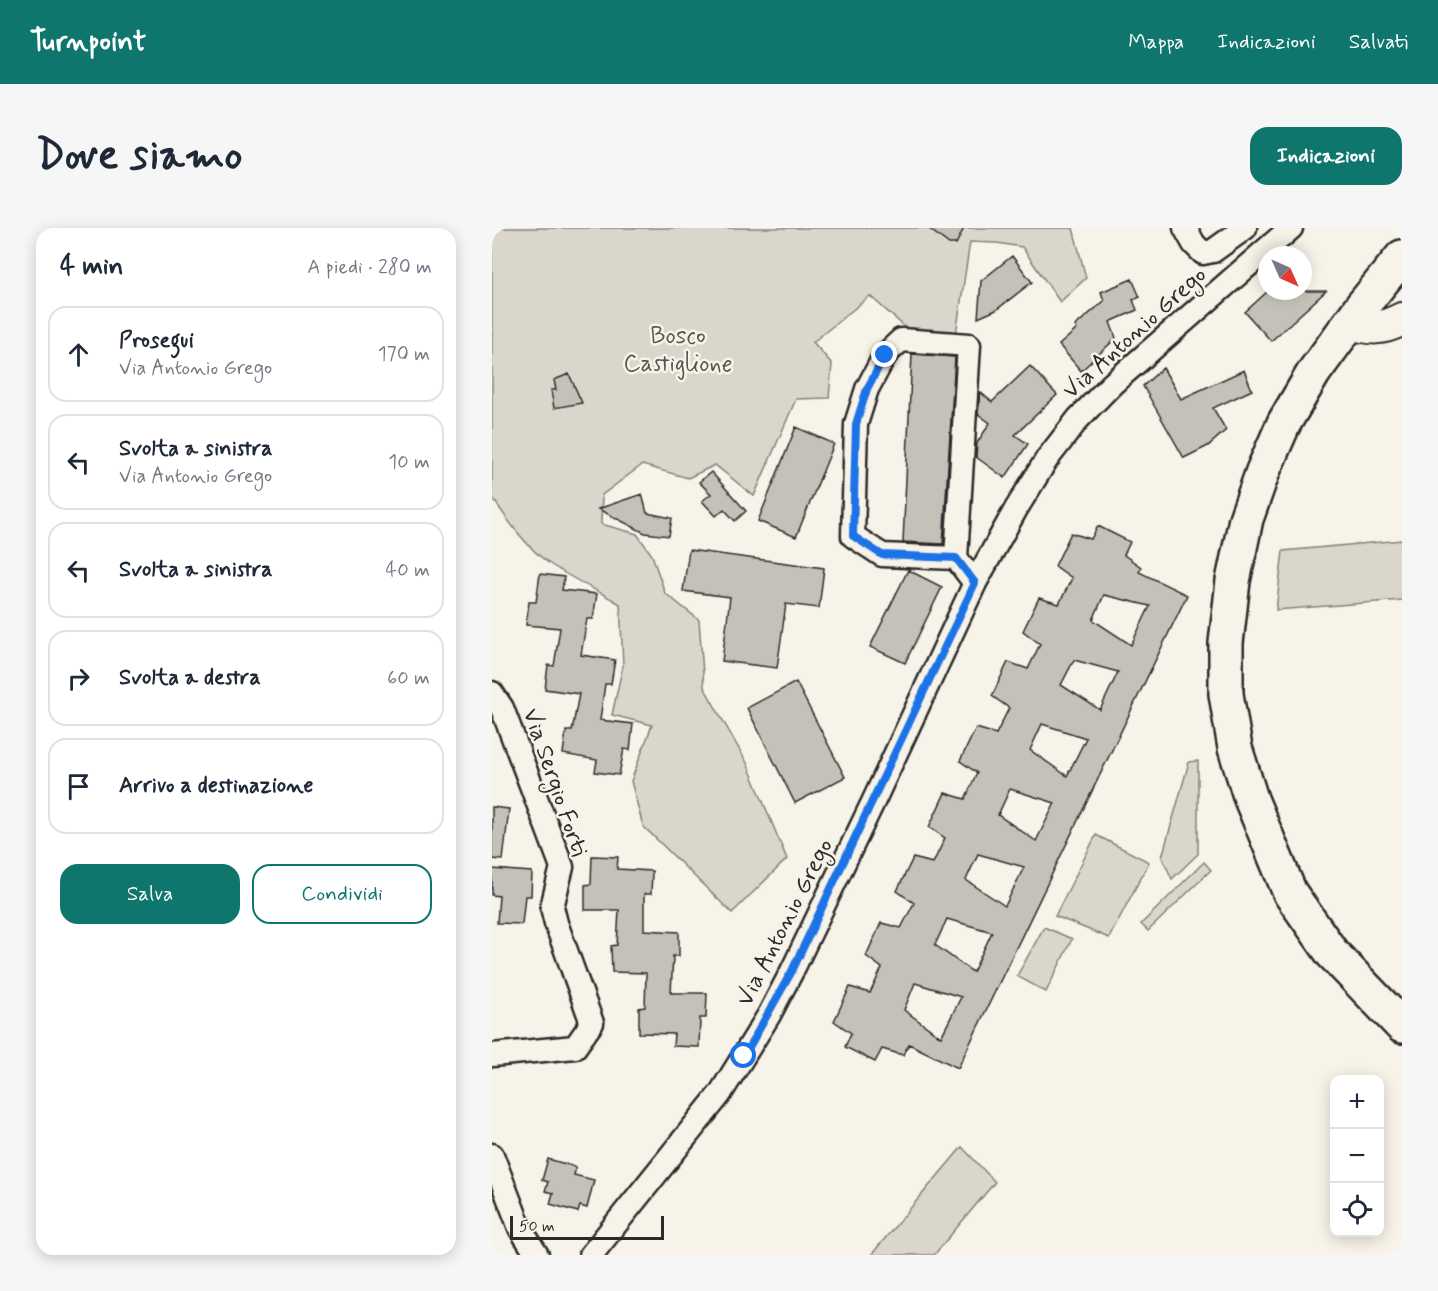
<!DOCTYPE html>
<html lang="it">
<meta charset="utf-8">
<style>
:root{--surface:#fff;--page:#f6f6f7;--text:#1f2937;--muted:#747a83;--line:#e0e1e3;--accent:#0f766e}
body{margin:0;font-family:Mynerve,sans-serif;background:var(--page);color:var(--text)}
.controls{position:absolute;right:18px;bottom:18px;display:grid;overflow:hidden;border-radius:12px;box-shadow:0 3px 15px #0003}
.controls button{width:54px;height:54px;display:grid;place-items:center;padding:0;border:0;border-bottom:2px solid var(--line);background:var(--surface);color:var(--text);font:30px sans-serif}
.compass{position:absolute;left:766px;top:18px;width:54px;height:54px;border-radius:50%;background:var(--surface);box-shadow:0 3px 15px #0003;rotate:135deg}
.scale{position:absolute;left:18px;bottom:15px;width:154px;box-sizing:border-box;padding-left:6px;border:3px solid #2b2b2b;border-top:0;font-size:16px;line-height:21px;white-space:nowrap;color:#2b2b2b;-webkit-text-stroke:4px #f7f3e8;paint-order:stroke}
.stop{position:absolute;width:18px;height:18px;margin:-14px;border:4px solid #1a73e8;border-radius:50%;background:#fff}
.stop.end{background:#1a73e8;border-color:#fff;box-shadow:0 2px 6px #0008}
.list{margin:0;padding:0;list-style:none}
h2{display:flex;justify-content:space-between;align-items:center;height:78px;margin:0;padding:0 24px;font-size:26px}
h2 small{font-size:20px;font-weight:400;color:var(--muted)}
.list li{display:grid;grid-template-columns:39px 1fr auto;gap:18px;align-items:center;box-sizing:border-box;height:96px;margin:0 12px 12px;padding:0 12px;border:2px solid var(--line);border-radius:18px}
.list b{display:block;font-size:22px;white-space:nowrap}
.list p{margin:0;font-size:20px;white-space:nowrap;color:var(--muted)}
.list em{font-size:20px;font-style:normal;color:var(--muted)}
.actions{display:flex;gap:12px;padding:18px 24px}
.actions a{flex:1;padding:14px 0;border:2px solid var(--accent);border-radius:18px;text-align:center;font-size:21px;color:var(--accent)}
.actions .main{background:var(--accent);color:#fff}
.icon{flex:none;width:33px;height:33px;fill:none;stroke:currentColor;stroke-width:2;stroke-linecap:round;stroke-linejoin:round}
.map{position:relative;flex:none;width:910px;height:1027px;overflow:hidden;border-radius:18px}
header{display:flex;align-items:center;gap:36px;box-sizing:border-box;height:84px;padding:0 30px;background:var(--accent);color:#fff}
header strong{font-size:28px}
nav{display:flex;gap:33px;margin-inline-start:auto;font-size:21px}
.intro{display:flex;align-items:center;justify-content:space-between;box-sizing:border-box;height:144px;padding:0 36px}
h1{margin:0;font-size:42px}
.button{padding:15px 27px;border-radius:18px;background:var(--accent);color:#fff;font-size:21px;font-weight:700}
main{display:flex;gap:36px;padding:0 36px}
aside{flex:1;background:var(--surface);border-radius:18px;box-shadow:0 3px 15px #0003}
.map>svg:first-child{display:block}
.green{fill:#dad6cc;stroke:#82807c;stroke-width:1.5}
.building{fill:#c4c1b9;stroke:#2b2b2b;stroke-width:1.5;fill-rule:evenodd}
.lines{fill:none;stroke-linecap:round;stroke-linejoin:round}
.street-casing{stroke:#2b2b2b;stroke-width:27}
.secondary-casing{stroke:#2b2b2b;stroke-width:36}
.primary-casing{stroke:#2b2b2b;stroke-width:38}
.street{stroke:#f7f3e8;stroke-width:22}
.secondary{stroke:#f7f3e8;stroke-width:32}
.primary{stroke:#f7f3e8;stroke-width:33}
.route{stroke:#1a73e8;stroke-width:8}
.labels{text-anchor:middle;stroke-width:5;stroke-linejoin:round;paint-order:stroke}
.street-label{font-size:24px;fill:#2b2b2b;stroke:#f7f3e8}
.park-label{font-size:24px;fill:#575653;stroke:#f7f3e8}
</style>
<header>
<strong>Turnpoint</strong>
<nav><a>Mappa</a><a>Indicazioni</a><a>Salvati</a></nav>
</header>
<div class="intro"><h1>Dove siamo</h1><a class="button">Indicazioni</a></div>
<main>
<aside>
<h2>4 min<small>A piedi · 280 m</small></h2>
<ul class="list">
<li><svg class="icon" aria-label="ahead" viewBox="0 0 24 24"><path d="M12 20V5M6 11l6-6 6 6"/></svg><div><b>Prosegui</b><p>Via Antonio Grego</p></div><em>170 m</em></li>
<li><svg class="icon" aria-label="left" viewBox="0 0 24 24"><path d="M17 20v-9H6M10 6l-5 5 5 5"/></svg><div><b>Svolta a sinistra</b><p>Via Antonio Grego</p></div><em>10 m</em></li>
<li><svg class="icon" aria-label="left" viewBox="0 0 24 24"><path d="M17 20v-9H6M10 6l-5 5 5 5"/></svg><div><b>Svolta a sinistra</b></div><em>40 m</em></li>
<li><svg class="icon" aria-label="right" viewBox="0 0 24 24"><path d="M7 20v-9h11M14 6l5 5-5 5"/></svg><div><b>Svolta a destra</b></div><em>60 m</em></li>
<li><svg class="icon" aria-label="arrive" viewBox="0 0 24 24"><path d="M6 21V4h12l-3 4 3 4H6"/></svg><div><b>Arrivo a destinazione</b></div></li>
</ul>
<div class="actions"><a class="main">Salva</a><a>Condividi</a></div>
</aside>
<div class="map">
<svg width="910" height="1027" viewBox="0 0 910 1027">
<rect width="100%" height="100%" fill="#f7f3e8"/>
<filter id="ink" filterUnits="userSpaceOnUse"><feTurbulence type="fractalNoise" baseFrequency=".0167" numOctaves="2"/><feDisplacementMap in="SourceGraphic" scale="12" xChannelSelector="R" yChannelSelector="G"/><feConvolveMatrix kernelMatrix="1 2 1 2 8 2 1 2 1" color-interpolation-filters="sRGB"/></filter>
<g filter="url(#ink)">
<!-- green -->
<path class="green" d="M0,0h581l13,50 -26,24 -38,-55 -25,-4 -27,-1 -14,92 -50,-6 -36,-32 -57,46 19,22 -3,34 -33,1 -42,97 -39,-31 -27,13 -46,-13 -40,30 -1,29 36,10 15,21 13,38 34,27 5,67 43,76 40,96 -55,54 -89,-87 -12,-45 21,-56 -40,-10 11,-50 -3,-61c-23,-14 -48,-25 -70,-40 -23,-16 -42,-43 -58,-67z
M910,312v60l-126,10 7,-59z
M706,533v93l-26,25 -10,-22 27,-95z
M604,607l53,27 -40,76 -54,-22z
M712,634l7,8 -63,61 -7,-7z
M552,699l28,12 -26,53 -29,-16z
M470,919l33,35 -61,73h-63z"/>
<!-- building -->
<path class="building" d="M436,0h36l-8,16h-7z
M520,28l20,26 -36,28 -18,8 3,-37z
M640,51l8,18 -7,3 4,10 -27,12 6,16 -35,33 -22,-26 18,-16 -2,-3 29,-25 -3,-9z
M776,63h58l-55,50 -26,-29z
M420,126l43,3 -12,187 -40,-2z
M538,138l27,29 -42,40 13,9 -23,34 -29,-21 1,-14 13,-20 -12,-9 2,-22 12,10z
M671,140l18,31 63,-29 8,20 -39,18 13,22 -18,16 -24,12 -41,-72z
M77,146l13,29 -28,5 -3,-18h5l-2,-10z
M304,199l38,17 -38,93 -38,-16z
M219,244l35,39 -11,10 -11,-12 -8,7 -14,-15 9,-7 -12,-12z
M150,266l5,19 25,5 -3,18 -24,-3 -47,-24z
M606,298l32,16 -6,13 17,12 -2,5 48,23 -229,473 -49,-24 -6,11 -21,-6 -7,13 -30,-15 6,-14 -17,-12 16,-34 20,6 12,-25 -16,-12 15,-33 20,5 13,-25 -17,-12 16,-33 20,5 12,-25 -16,-11 16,-34 20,6 12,-26 -17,-12 16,-33 20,6 13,-26 -17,-12 16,-34 20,7 12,-25 -17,-13 16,-33 20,6 13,-26 -17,-12 16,-33 20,6zM612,367l46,11 -19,39 -38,-25zM582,432l44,12 -18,38 -39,-25zM550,496l44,14 -19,38 -37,-26zM518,561l45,14 -19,38 -38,-26zM486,626l46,13 -19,39 -39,-26zM455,691l45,13 -19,40 -38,-27zM423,755l46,14 -20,40 -37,-27z
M197,322l135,18 -5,40 -33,-4 -9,64 -55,-7 8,-64 -47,-6z
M416,342l34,17 -37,76 -35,-16z
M48,346l24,3 -2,13 35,4 -4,25h-6l-6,36 34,5 -4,24h-6l-5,36 33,4 -3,26 -6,-1 -5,26 -24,-3 2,-12 -34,-6 3,-23h6l7,-37 -34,-5 3,-24 6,1 6,-38 -34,-3 3,-23h7z
M304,454l49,95 -50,26 -48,-95z
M0,579l17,2 -6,51 -11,-1z
M100,628l26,1 -1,12 35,2 -1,23h-7v36l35,2v24h-6l-2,37h36l-1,25h-6l-1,29 -26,-1 1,-12 -35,-1v-25l6,-1 1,-34 -34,-1 -1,-26 6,-1 2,-35h-34v-25l6,-1z
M0,641l40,3 -1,24h-6l-3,28 -25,-1 2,-27 -7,-1z
M56,931l28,8 -2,8 20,5 -7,28 -7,-2 -2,6 -28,-8 3,-11 -8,-2 3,-9 -6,-2z"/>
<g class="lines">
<!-- street casing -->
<g class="street-casing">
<path id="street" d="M693,0l9,16 9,9 10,-2 32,-23
M464,330l-74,-3 -29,-19 3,-112 11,-35 18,-34 16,-15 68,5 -13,213 19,25
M0,465l10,15 60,159 -10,40 4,16 36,100 -17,24 -83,8
M0,927l28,73 17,27
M99,1027l129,-161 49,-79 23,-44 83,-173 100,-215 41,-74 31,-50 31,-40 34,-35 179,-156"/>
</g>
<!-- secondary casing -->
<g class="secondary-casing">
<path id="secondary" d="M858,95c22,6 31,7 52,-4"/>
</g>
<!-- primary casing -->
<g class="primary-casing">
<path id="primary" d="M910,29l-40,49 -48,66 -30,51 -21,48 -17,48 -13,62 -7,62v51l9,54 16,51 39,94 42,60 70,73"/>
</g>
<!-- street -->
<use href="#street" class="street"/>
<!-- secondary -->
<use href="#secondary" class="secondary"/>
<!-- primary -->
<use href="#primary" class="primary"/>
</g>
</g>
<g class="lines" filter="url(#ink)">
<!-- route -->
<path class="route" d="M252,828l48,-85 183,-388 -19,-25 -74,-3 -29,-19 3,-112 11,-35 18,-34"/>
</g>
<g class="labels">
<!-- street labels -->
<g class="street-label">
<text transform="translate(642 104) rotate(-42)" y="8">Via Antonio Grego</text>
<text transform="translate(64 554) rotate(71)" y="8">Via Sergio Forti</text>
<text transform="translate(292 694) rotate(-63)" y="8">Via Antonio Grego</text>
</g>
<!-- park labels -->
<g class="park-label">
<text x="186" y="115">Bosco<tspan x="186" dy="28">Castiglione</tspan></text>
</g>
</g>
</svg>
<div class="controls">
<button>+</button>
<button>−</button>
<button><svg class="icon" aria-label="locate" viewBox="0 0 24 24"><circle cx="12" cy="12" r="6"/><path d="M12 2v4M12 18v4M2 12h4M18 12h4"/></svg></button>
</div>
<svg class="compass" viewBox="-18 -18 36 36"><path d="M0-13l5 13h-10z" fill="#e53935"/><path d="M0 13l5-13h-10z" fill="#747a83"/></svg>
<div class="scale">50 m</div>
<div class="stop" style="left:252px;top:828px"></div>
<div class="stop end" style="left:393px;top:127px"></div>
</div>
</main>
